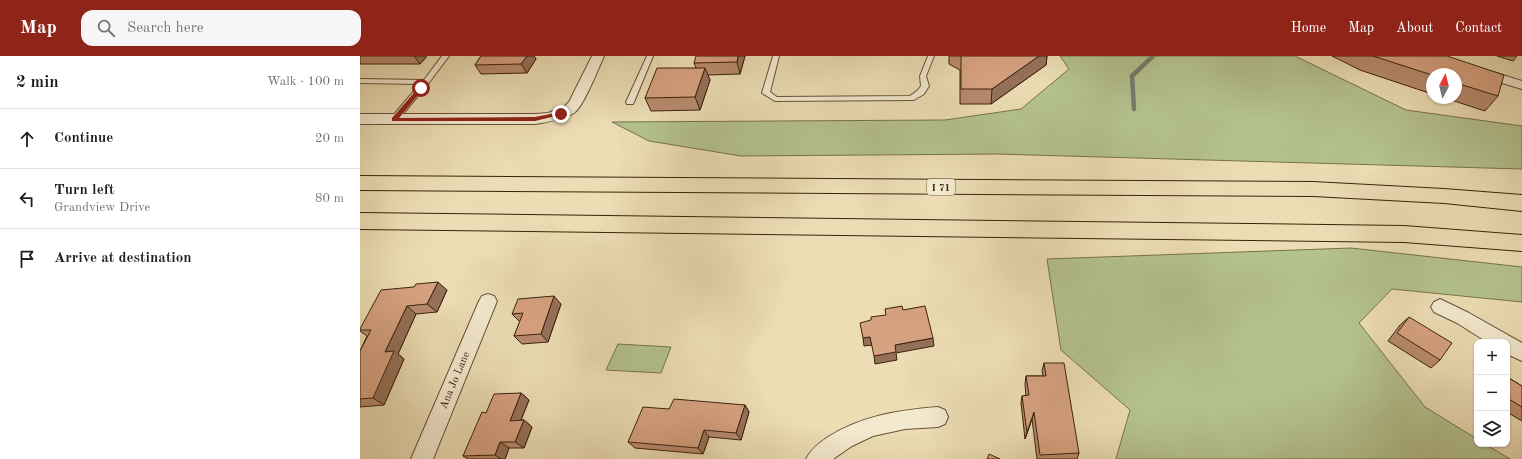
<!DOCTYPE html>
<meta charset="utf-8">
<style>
:root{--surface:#fff;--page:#f6f6f6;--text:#202124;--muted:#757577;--line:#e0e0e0;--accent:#8f2418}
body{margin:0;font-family:"Old Standard TT",serif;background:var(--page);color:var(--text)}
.controls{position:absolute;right:12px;bottom:12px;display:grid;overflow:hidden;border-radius:8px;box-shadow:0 1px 3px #0004}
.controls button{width:36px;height:36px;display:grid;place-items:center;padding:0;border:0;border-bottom:1px solid var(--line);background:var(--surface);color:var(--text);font:20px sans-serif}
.compass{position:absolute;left:1066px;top:12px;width:36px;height:36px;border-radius:50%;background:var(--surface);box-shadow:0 1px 3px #0004;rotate:7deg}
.stop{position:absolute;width:12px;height:12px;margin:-9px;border:3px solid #8f2418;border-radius:50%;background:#fff}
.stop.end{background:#8f2418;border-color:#fff;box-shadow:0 1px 4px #0008}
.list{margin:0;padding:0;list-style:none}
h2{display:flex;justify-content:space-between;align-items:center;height:52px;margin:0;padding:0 16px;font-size:17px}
h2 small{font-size:13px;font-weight:400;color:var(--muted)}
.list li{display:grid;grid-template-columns:26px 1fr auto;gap:12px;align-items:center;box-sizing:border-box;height:60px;padding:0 16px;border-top:1px solid var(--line)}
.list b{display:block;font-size:15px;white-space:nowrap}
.list p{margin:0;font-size:13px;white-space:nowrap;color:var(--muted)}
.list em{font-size:13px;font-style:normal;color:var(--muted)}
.icon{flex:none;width:22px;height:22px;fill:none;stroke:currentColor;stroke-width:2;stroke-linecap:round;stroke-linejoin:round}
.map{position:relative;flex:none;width:1162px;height:403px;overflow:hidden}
header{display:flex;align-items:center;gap:24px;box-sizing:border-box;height:56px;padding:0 20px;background:var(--accent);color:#fff}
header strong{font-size:19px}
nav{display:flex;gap:22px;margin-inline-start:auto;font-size:14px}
.search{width:280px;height:36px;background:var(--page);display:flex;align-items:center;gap:10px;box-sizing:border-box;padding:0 14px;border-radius:12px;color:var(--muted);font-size:15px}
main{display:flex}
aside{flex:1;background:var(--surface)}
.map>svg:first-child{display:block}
.green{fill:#b4c290;stroke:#77724e}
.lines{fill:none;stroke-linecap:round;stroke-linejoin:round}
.stream{stroke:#737e6e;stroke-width:4.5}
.service-casing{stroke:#665136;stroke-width:2}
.minor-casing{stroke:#665136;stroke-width:2}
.motorway-casing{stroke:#3a220c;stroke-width:2}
.service{fill:#f3e9cf;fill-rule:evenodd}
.minor{fill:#f3e9cf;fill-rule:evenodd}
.motorway{fill:#ecddb5;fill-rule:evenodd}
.wall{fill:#b98b6f;stroke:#3a220c}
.shaded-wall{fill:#96715a;stroke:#3a220c}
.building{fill:#d7a281;stroke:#3a220c}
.route{fill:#8f2418}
.labels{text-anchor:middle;stroke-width:3;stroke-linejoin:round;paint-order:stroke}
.shield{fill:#f3e9cf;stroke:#725e46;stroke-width:1}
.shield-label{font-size:10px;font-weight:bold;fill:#3a220c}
.street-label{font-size:11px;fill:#3a220c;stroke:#f3e9cf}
</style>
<header>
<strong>Map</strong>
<div class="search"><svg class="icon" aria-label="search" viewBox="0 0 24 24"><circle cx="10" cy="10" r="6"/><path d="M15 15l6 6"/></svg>Search here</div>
<nav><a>Home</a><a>Map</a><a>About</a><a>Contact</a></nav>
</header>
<main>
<aside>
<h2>2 min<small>Walk · 100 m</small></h2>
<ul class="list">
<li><svg class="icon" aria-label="ahead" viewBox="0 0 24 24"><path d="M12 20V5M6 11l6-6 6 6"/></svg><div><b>Continue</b></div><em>20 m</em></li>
<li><svg class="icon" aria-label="left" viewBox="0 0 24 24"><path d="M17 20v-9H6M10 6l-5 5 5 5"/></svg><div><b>Turn left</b><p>Grandview Drive</p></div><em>80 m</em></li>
<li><svg class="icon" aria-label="arrive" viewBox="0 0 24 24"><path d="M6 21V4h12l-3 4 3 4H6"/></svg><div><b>Arrive at destination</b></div></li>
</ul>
</aside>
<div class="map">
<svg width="1162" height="403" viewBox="0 0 1162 403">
<rect width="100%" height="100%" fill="#ecddb5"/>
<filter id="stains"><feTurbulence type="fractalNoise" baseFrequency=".005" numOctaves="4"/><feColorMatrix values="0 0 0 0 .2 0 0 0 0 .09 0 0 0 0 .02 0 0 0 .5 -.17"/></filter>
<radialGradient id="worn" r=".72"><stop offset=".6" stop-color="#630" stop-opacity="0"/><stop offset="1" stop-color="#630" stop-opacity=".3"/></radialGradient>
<!-- green -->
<path class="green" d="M700,0h235l111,54 116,16v43l-526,-15 -255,2 -92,-15 -37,-19 333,-2 76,-11 48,-40z
M991,192l171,19v35l-130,-13 -33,34 66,84 52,32v5h8l25,15h-394l14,-49 -69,-60 -14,-91z
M258,288l53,3 -10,26 -55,-3z"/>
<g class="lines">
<!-- stream -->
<path class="stream" d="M774,53l-2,-33 21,-20"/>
<!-- service casing -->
<g class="service-casing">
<path id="service" d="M82,0h7l-21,28 -31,37h-6l-1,-2 30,-35 -60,-1v-4l64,1z
M287,0h6l-19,46 -1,2h-6l-1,-2z
M413,0h6l-9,36 7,5 133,-1 8,-6 3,-4 -1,-10 8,-20h6l-8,20 3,10 -5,8 -10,6 -139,1 -13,-8z"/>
</g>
<!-- minor casing -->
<g class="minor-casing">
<path id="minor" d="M232,0h12c-6,13 -20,50 -30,57 -11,7 -27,9 -39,11h-175v-10h175l13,-1 16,-6 5,-5z
M1120,12l42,13v8l-47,-14 -2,-3 2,-3z
M128,238l6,2 3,5 -64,158h-22l68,-158 3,-5z
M1080,243l29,14 53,30v18l-15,-7v-12h-20l-30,-19 -23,-11 -3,-5 3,-5z
M578,351l7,3 3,7 -3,7 -7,3 -33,2 -32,7 -21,10 -19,13h-27c5,-10 13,-16 22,-22 33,-21 71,-27 110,-30z"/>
</g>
<!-- motorway casing -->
<g class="motorway-casing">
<path id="motorway" d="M0,120l953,6 131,7 78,6v16l-78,-8 -131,-7 -953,-6z
M0,157l1044,13 118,9v16l-118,-9 -1044,-13z"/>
</g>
<!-- service -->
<use href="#service" class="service"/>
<!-- minor -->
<use href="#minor" class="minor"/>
<!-- motorway -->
<use href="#motorway" class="motorway"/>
</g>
<!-- wall -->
<path class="wall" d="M0,0h67l-7,8h-60z
M121,0h53l2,3 -9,14 -46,1 -6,-9z
M385,0l-5,18 -32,1 2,5 -10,30 -49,1 -6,-13 51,-30 -2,-5z
M589,0h98l-1,9 -55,39h-31v-34l-11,-6z
M972,0h115l51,40 -13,15 -40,-13h11v-24h-24v20l-72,-24z
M1137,0h20l-4,5z
M54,231l33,3 -10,22 -21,2 -18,40 6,5 -20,46 -24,2v-56l7,-15 -7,-5v-2z
M201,248l-13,38 -26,2 -8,-8 6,-14 -8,-8z
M1049,261l31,43 -9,8 -43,-27 12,-16z
M684,307l35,90 -2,6h-40l-5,-40 -7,20 -4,-36 1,-7h4l-1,-12 1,-8h17l-1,-5z
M1147,321l15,9v35l-15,-9z
M161,337l8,7 -8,20h3l8,7 -8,21h-15l-4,11h-37l-5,-3 23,-43z
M385,349l4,7 -8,28 -32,-3 -6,17 -68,-6 -7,-6 41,-33z"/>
<!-- shaded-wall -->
<path class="shaded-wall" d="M54,0h13l-7,8z
M167,0h7l2,3 -9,14 -6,-9z
M378,0h7l-5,18 -3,-12z
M679,0h8l-1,9 -55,39 1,-15z
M345,12l5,12 -10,30 -5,-13z
M78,226l9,8 -10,22 -10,-8z
M194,240l7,8 -13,38 -7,-8z
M47,250l9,8 -18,40 6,5 -20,46 -11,-7 12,-46z
M510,281l2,8 -8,1 -1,-8z
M573,282l1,8 -38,7 1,7 -22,4 -1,-8 21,-11z
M161,337l8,7 -11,27 -8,-6z
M385,349l4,7 -8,28 -5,-7z
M674,356l-2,7 -7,20 2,-7z
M164,364l8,7 -8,21 -9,-6z
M344,374l5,7 -6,17 -5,-6z
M140,386l9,6 -4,11h-4l-6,-4z"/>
<!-- building -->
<path class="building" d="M121,0h46l-6,8 -46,1z
M336,0h42l-1,6 -43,1z
M601,0h78l-47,33h-31z
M1013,0h74l57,19 -6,21 -42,-13v-9h-24v1z
M297,12h48l-10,29 -50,1z
M78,226l-11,22 -20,2 -22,46 9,-1 -21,47 -13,1v-48l11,-21h-11v-1l21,-39 33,-3 2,-3z
M194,240l-13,38 -27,2 9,-23 -11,1 6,-15z
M542,250l1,4 22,-4 8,32 -38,7 1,7 -22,4 -4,-19 -7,1 -3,-15 11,-3v-3l15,-2 -1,-6z
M1049,261l43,26 -12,17 -43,-27z
M684,307h20l15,90 -39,2 -6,-43 -7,20 -5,-36 7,-1 -3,-19h20z
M1147,321l15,9v21l-15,-9z
M161,337l-11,28 14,-1 -9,22h-15l-5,13 -32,1 19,-44 4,1 8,-19z
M314,343l71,6 -9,28 -32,-3 -6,18 -70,-6 15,-35 26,2z
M629,398l11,5h-13z"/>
<!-- route -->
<path class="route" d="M59,31l5,1 -25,30 136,-1 26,-5 3,2 -29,7h-143v-3z"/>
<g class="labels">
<!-- shield labels -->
<rect class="shield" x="567" y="123" width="28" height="16" rx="3"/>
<g class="shield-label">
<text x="581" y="135">I 71</text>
</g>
<!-- street labels -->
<g class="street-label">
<text transform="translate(94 324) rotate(-67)" y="4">Ana Jo Lane</text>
</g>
</g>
<rect width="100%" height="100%" filter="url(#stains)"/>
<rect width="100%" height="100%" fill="url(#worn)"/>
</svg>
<div class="controls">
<button>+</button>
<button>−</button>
<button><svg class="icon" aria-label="layers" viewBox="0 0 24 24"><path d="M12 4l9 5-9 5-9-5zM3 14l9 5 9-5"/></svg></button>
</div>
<svg class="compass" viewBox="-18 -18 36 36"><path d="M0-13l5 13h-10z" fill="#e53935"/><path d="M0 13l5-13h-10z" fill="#757577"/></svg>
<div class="stop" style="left:61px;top:32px"></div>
<div class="stop end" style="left:201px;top:58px"></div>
</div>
</main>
